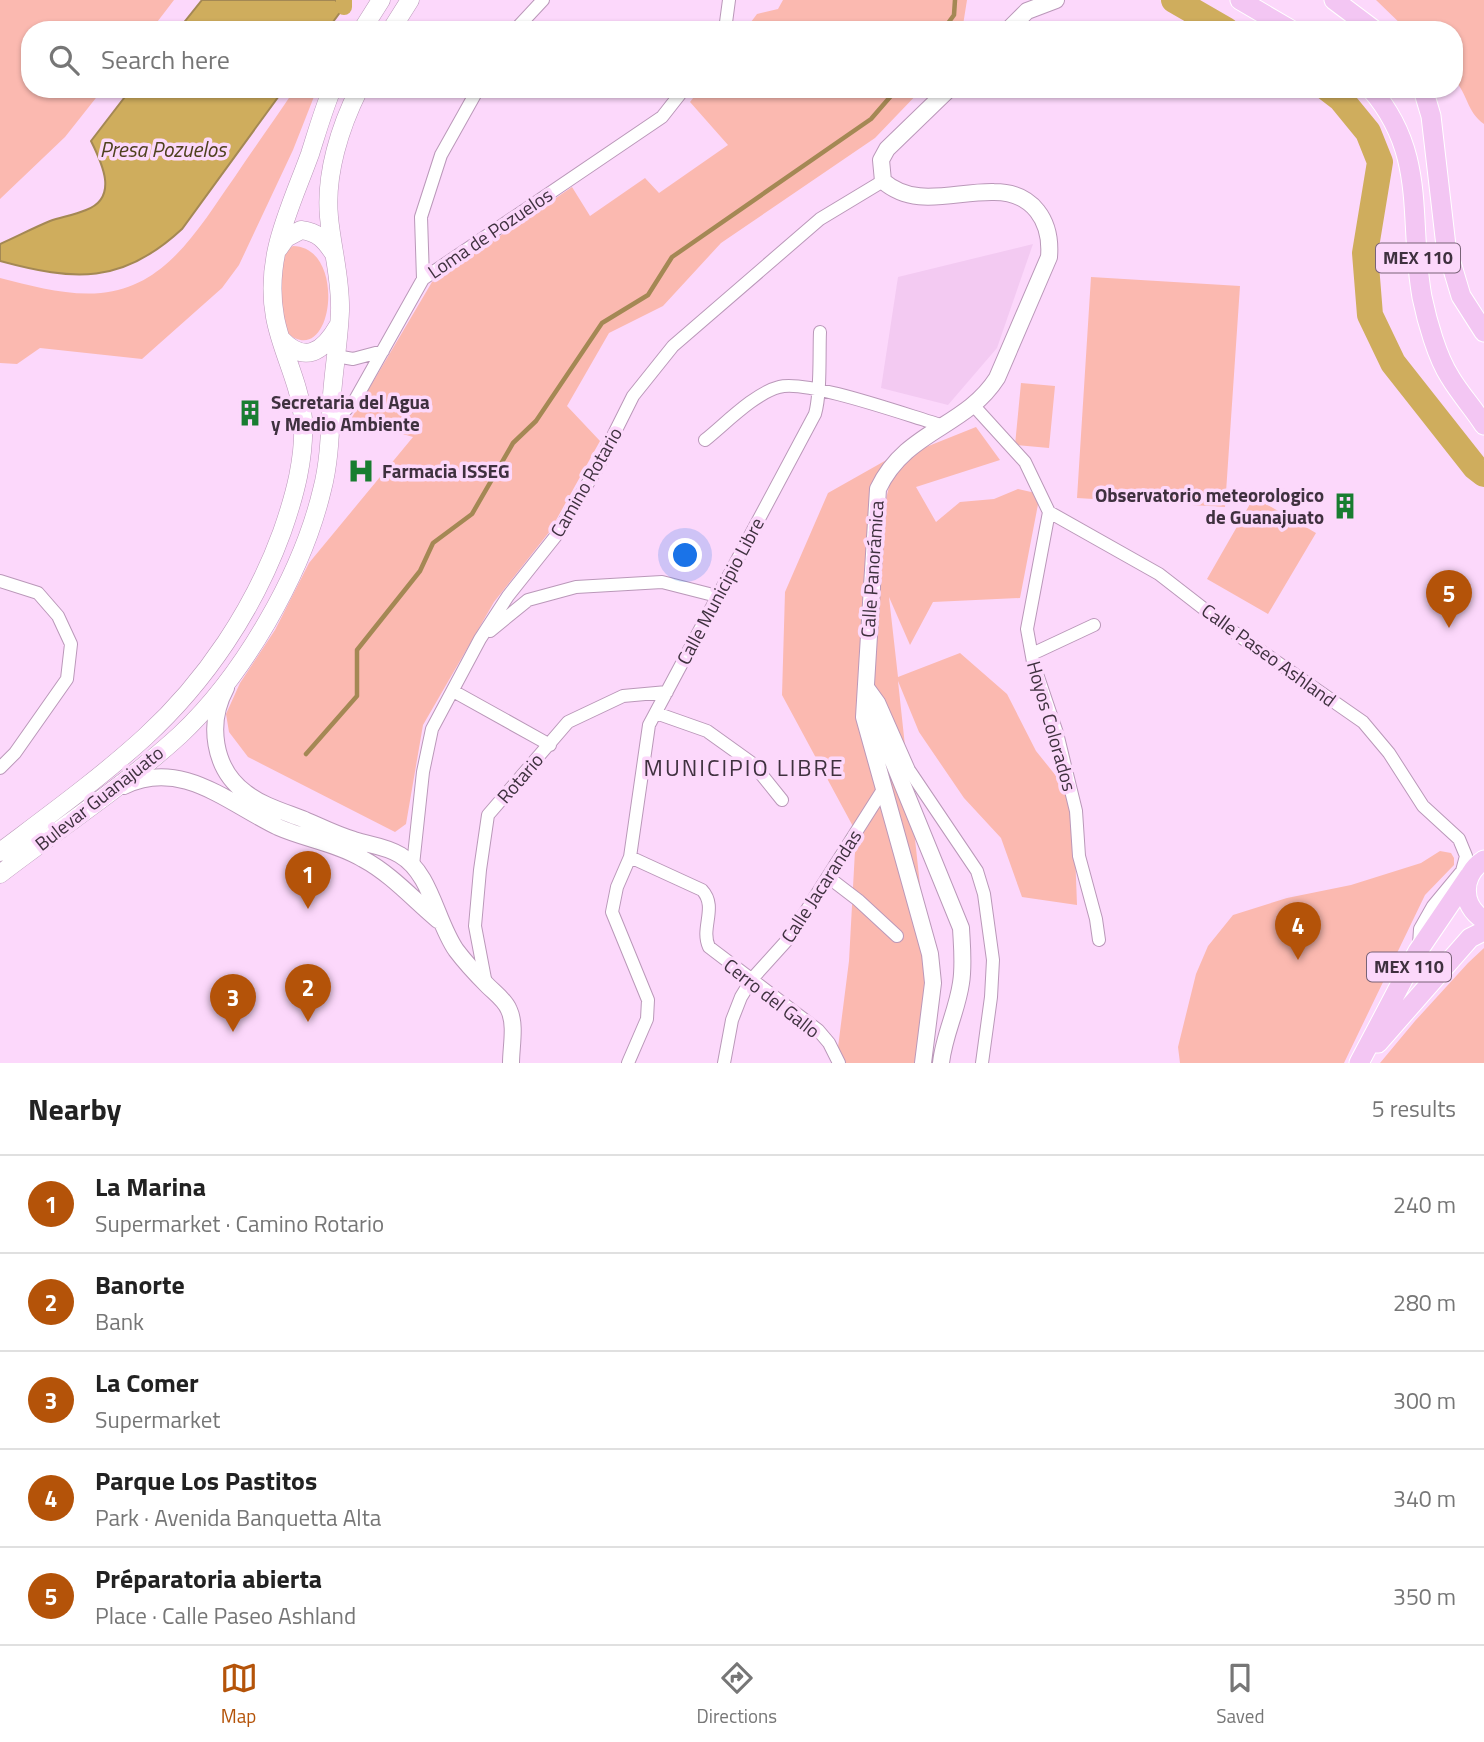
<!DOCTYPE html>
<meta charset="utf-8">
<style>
:root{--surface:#fff;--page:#f2f2f2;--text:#222;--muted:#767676;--line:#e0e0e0;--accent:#b45309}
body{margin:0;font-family:"Titillium Web",sans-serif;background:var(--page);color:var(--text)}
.you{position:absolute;left:686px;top:556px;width:24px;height:24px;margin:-18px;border:5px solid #fff;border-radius:50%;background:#1a73e8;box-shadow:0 0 0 10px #1a73e833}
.badge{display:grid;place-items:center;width:46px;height:46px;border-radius:50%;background:var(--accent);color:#fff;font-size:23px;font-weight:700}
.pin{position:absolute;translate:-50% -58px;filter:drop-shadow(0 2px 4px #0008)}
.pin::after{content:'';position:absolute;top:37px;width:24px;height:21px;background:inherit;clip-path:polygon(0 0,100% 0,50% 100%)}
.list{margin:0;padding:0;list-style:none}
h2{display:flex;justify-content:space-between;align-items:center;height:91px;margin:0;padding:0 28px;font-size:30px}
h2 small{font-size:23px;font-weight:400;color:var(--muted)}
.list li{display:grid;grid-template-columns:46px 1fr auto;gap:21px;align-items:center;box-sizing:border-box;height:98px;padding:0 28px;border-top:2px solid var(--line)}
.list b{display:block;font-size:26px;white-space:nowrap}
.list p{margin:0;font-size:23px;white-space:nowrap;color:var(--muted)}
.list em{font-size:23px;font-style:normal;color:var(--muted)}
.icon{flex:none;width:38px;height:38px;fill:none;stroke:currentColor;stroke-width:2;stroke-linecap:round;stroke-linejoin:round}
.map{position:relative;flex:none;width:1484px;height:1063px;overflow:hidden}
.search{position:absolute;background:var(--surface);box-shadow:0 2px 5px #0004;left:21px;right:21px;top:21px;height:77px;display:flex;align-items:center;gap:18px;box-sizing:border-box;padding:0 24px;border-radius:28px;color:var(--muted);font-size:26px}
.sheet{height:581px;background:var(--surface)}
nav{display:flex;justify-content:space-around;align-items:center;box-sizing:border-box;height:98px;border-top:2px solid var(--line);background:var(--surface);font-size:19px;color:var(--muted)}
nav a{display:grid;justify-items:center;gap:4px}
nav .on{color:var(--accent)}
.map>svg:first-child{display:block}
.built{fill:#f3caf2}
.green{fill:#fbb9b0;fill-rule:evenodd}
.water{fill:#cfad5d;stroke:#a48854;stroke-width:2}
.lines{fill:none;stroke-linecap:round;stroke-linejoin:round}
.stream{stroke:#a48854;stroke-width:4.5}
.canal{stroke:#cfad5d;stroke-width:16}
.river{stroke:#cfad5d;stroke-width:26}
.minor-casing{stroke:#ba98b9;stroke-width:14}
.tertiary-casing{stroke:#ba98b9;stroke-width:18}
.secondary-casing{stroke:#ba98b9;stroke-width:19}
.primary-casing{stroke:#fff;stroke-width:21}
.minor{stroke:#fff;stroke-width:12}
.tertiary{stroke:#fff;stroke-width:16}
.secondary{stroke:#fff;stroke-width:18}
.primary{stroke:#f3c6f3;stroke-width:19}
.labels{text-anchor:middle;stroke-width:7;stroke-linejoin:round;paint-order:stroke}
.shield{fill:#fcd8fb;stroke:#786377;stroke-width:2}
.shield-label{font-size:18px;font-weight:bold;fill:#3f313f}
.street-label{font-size:19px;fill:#3f313f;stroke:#fcd8fb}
.poi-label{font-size:19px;font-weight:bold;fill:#3f313f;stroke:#fcd8fb;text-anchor:start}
.water-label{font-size:21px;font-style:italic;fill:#4f411e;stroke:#fcd8fb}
.quarter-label{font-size:23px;letter-spacing:2px;fill:#3f313f;stroke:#fcd8fb}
</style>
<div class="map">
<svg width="1484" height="1063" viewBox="0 0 1484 1063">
<rect width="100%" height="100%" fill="#fcd8fb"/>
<!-- built -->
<path class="built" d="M1033,244l-36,104 -49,57 -67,-17 17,-111z"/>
<!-- green -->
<path class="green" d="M0,0h174l-23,30h-121v59h73l-38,48 -65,62z
M783,0h184l-4,25 14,5h-232l12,-16 21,-5z
M1376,0h108v124c-17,-12 -16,-29 -30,-45v-49h-47z
M295,89h22l-24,61 -54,115 -17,23 -80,71 -102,-11 -23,16 -17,-1v-85c33,8 66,18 101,15 66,-6 99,-67 133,-115 20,-30 41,-59 61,-89z
M700,89h222l-47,49 -154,105 -58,63 -54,27 -42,73 33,35 -50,90 -56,71 -71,123 -17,99 -11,8 -147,-75 -19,-25 -3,-18 14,-31 35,-53 34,-67 104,-126 -62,-18 81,-137 140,-95 18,29 55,-38 14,15 69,-48 -38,-43z
M293,246c55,1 40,125 -6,87 -5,-25 -20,-71 6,-87z
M1091,277l149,9 -15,221 -148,-9z
M1021,383l34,3 -6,62 -34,-3z
M976,427l24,33 -84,27 20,35 24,-20 34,-3 24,-10 22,5 -20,104 -87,4 -23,43 -21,-48 9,80 62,-24 47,41 29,57 37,46 4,108 -55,-8 -21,-59 -37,-40 -45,-66 -21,-51 34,316 -18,66h-78l13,-102 7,-129 -74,-137 3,-103 43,-99 85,-48 -7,10zM892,473l-10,44 -4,-28z
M1254,497l62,36 -48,81 -61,-35z
M1440,851l11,2 3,5v7l-29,30 -81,168h-164l-2,-16 18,-73 12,-28 25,-31 54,-17 64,-13 70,-22z
M1484,948v115h-104l35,-42 53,-58z"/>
<!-- water -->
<path class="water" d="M202,0h133l9,7 -17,23h-149z
M131,89h153l-102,140c-60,56 -108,52 -182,32v-17c16,-7 33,-16 50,-23 12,-4 24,-6 36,-11 33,-12 16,-47 5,-69z"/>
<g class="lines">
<!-- stream -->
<path class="stream" d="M943,30l11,-15 1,-15
M306,754l51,-58v-46l63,-79 13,-28 39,-29 41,-71 23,-22 66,-98 46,-28 24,-38 199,-138 26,-30"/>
<!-- canal -->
<path class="canal" d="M344,7v-7"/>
<!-- river -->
<path class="river" d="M1174,0l52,30
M1328,89l13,10 27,33 12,30 -15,91 5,62 23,48 82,104 9,7"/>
<!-- minor casing -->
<g class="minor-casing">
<path id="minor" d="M515,30l28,-30
M725,30l4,-30
M423,279l-2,-62 20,-62 37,-66
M336,356l17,3 30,-8
M974,406l51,56 24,50 110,62 76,59 128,89 26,31 34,53 36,33 7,17 -4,15 -29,35 -13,23 -1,16
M330,427l25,-27 68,-121 239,-162 22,-28
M705,440c20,-16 50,-47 74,-53 28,-8 130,29 162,38
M1049,512l-22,117 6,33 24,71 19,78 3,45 17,63 3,21
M0,581l38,12 20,23 13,28 -4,35 -52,74 -15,15
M490,631l38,-31 48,-13 86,-5 55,14
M1032,654l62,-29
M866,684l13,18 30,68 68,101 7,23 9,66 -2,37 -9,66
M453,691l97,54
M656,713l51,18 46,33 29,36
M630,857l72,33c16,17 -2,38 7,57l109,83 11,13 10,20
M413,865l10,-93 9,-43 48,-90 28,-43 47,-59 41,-67 37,-74 40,-50 147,-127 63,-38
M828,877l30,23 39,36
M486,984l-11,-58 5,-56 8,-55 80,-93 55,-26 44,-4
M628,1063l19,-44 1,-19 -36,-88 5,-25 13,-30 19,-132 166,-311c6,-20 4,-60 5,-82
M724,1063l8,-43 9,-23 11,-18 37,-41 95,-150"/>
</g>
<!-- tertiary casing -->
<g class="tertiary-casing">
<path id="tertiary" d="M1008,30l19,-19 29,-11
M226,688c-19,35 -13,81 20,105 17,13 39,19 59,27 16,7 32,15 49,20 15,5 32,6 46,15 31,18 36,66 56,95 9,12 21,25 32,36 7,7 17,14 21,24 7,15 2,37 2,53
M866,695l95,233c1,19 3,37 0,55 -4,28 -17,52 -20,80
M124,786c57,-28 104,17 154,41 27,12 58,16 85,32 28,15 51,41 75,61
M923,1063l10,-80 -3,-29 -66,-237 14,-228c28,-59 87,-61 119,-111l52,-121c3,-36 -16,-65 -55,-65 -39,-1 -79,17 -111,-11l-2,-21 6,-11 62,-60"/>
</g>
<!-- secondary casing -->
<g class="secondary-casing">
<path id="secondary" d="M362,30l19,-30
M391,30l19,-30
M279,248l7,-10 15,-8c17,2 24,10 33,24
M281,339c24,25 42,13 57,-13
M0,852c49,-37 100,-74 145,-115 61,-56 109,-128 137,-205 13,-37 23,-74 21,-113 -3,-36 -22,-68 -28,-102 -11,-60 15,-108 35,-163 7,-22 13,-43 22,-65
M0,874c60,-46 124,-88 180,-139 63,-59 122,-161 142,-245 8,-30 8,-63 10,-95 2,-28 7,-56 8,-84 1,-32 -8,-62 -11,-94 -4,-43 11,-90 30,-128"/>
</g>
<!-- primary casing -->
<g class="primary-casing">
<path id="primary" d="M1240,0l51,30
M1334,0l40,30
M1371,89c57,66 37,131 51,208 5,24 15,60 28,80 10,17 24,32 34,48
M1423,89l8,27 15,130 15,50 23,36
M1484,860c-23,15 -24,45 0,60
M1378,1043l92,-105 14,-7
M1359,1063l59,-112 51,-75"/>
</g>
<!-- minor -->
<use href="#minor" class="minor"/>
<!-- tertiary -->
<use href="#tertiary" class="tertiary"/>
<!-- secondary -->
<use href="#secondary" class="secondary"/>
<!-- primary -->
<use href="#primary" class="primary"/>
</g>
<!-- icons -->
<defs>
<g id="building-bare" transform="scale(2.1)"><path d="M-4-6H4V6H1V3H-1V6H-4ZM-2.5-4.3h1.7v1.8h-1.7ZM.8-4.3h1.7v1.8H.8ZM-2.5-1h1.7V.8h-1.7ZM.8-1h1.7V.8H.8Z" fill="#187d30" stroke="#fcd8fb" stroke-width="2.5" paint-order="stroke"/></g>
<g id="hospital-bare" transform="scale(2.1)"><path d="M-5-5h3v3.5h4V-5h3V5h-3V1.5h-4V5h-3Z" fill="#187d30" stroke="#fcd8fb" stroke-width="2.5" paint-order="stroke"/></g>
</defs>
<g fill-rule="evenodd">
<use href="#building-bare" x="250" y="413"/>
<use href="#hospital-bare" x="361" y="471"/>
<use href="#building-bare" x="1345" y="506"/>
</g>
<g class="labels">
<!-- shield labels -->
<g class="shield">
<rect x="1376" y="243.5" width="84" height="29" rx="5"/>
<rect x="1367" y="952.5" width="84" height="29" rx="5"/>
</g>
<g class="shield-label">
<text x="1418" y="264">MEX 110</text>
<text x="1409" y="973">MEX 110</text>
</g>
<!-- street labels -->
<g class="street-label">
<text transform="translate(490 233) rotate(-34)" y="7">Loma de Pozuelos</text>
<text transform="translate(586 482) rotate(-60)" y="7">Camino Rotario</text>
<text transform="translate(872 569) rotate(-86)" y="7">Calle Panorámica</text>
<text transform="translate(720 591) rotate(-62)" y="7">Calle Municipio Libre</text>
<text transform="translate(1269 655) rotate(36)" y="7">Calle Paseo Ashland</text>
<text transform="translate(1052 726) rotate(74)" y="7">Hoyos Colorados</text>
<text transform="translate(520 778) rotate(-49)" y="7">Rotario</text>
<text transform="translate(99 798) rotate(-38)" y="7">Bulevar Guanajuato</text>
<text transform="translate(821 886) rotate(-57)" y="7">Calle Jacarandas</text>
<text transform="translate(772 998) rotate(38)" y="7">Cerro del Gallo</text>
</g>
<!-- poi labels -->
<g class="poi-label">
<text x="271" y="409">Secretaria del Agua<tspan x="271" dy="22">y Medio Ambiente</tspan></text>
<text x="382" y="478">Farmacia ISSEG</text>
<text x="1324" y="502" text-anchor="end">Observatorio meteorologico<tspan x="1324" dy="22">de Guanajuato</tspan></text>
</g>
<!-- water labels -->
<g class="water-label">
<text x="163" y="157">Presa Pozuelos</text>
</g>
<!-- quarter labels -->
<g class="quarter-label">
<text x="744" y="776">MUNICIPIO LIBRE</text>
</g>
</g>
</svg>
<div class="you"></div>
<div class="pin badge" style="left:308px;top:909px">1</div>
<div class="pin badge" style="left:308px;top:1022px">2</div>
<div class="pin badge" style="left:233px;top:1032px">3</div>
<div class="pin badge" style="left:1298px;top:960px">4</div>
<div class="pin badge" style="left:1449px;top:628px">5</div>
<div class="search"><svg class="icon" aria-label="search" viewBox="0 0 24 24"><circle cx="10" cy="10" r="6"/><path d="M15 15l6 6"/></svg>Search here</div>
</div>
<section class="sheet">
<h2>Nearby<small>5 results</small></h2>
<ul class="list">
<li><span class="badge">1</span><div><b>La Marina</b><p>Supermarket · Camino Rotario</p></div><em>240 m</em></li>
<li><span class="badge">2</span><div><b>Banorte</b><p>Bank</p></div><em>280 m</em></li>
<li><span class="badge">3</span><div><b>La Comer</b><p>Supermarket</p></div><em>300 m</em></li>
<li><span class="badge">4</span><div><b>Parque Los Pastitos</b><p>Park · Avenida Banquetta Alta</p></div><em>340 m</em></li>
<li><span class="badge">5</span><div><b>Préparatoria abierta</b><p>Place · Calle Paseo Ashland</p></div><em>350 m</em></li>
</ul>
</section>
<nav>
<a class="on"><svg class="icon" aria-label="map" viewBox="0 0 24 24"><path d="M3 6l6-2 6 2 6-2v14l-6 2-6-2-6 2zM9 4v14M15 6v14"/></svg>Map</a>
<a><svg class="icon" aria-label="directions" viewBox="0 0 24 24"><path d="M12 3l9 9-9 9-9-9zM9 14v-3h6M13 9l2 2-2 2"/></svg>Directions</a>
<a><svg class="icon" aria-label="saved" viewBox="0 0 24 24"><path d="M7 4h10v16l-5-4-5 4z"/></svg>Saved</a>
</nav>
